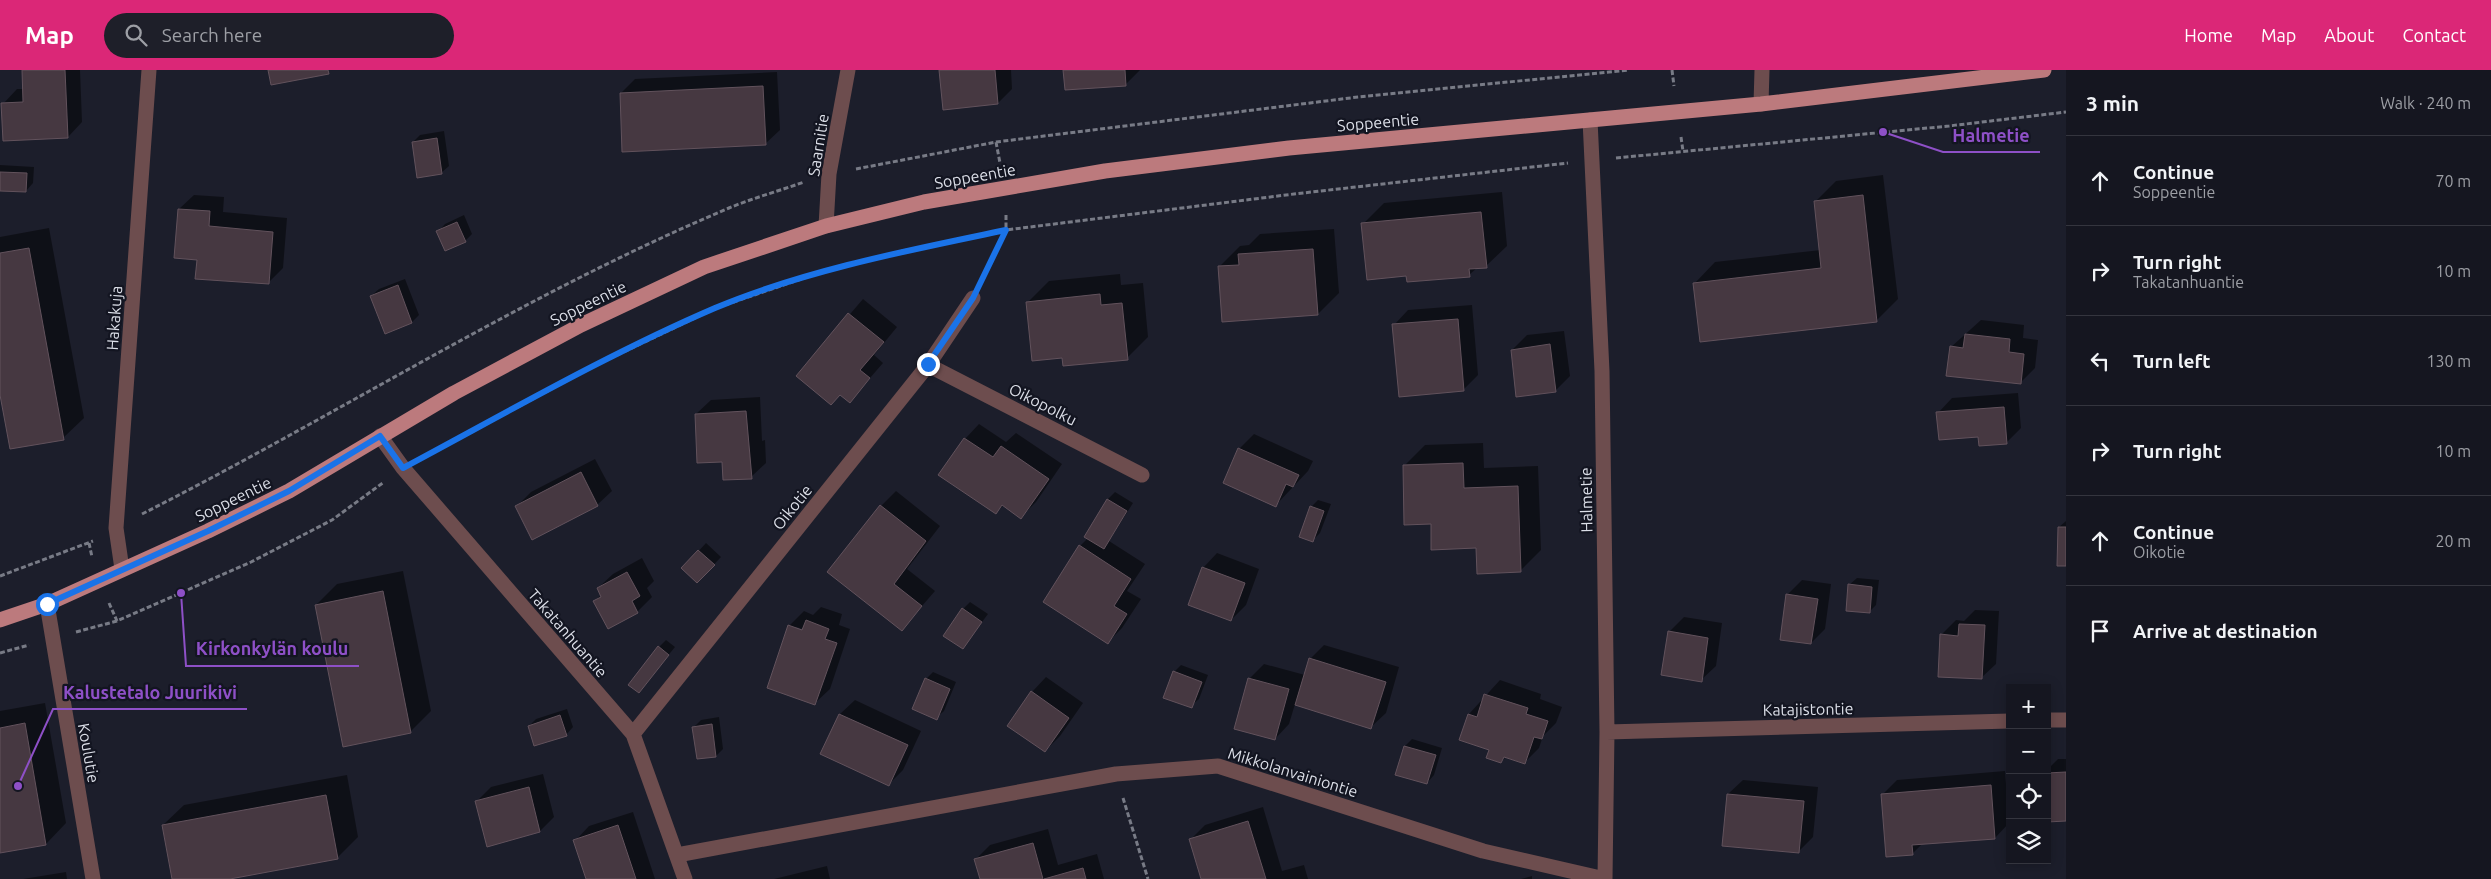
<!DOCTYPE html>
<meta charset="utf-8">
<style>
:root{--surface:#151620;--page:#1e1f29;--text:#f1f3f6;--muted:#9d9fa5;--line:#34353e;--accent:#db2777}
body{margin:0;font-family:Ubuntu,sans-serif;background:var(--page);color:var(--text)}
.controls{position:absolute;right:15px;bottom:15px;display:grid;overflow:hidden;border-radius:0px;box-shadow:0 2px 12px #0003}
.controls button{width:45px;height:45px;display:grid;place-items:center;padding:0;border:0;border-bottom:1px solid var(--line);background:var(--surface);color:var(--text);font:25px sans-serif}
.stop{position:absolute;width:15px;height:15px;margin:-11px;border:4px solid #1a73e8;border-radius:50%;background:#fff}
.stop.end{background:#1a73e8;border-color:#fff;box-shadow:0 1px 5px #0008}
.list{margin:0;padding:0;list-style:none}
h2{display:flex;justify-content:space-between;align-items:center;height:65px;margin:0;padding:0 20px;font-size:21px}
h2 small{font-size:16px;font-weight:400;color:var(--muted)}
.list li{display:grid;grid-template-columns:32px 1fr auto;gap:15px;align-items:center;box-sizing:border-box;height:90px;padding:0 20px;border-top:1px solid var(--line)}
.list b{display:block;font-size:19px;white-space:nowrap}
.list p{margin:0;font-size:16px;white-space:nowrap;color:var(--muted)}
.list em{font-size:16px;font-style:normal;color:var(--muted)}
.icon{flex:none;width:28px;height:28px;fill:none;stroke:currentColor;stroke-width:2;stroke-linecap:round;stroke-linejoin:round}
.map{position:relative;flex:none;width:2066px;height:809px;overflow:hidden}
header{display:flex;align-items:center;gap:30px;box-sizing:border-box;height:70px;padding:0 25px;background:var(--accent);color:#fff}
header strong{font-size:24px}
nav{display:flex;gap:28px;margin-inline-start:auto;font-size:18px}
.search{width:350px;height:45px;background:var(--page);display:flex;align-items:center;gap:12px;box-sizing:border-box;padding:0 18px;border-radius:28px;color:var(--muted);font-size:19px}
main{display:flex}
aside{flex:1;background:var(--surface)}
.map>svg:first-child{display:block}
.shadow{fill:#0007;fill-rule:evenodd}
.building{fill:#463841;stroke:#62525c}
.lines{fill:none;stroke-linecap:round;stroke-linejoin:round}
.path{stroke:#787b86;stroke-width:3;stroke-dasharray:5 2.5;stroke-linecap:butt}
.minor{stroke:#6d4d4e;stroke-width:15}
.major{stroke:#bc7a7d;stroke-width:15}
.route{stroke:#1a73e8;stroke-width:6}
.labels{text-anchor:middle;stroke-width:4.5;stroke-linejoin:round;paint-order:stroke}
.street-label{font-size:16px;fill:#dcdfe8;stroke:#131521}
.leader{fill:none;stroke:#8e50c7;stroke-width:2}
.callout-dot{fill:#8e50c7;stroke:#131521;stroke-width:2}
.callout-label{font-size:18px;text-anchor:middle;font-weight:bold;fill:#8e50c7;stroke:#131521;stroke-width:4.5;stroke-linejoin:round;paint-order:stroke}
</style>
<header>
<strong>Map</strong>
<div class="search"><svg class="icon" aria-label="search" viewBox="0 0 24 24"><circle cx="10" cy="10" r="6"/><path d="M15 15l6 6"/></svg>Search here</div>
<nav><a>Home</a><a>Map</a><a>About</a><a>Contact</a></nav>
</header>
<main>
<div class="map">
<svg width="2066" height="809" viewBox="0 0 2066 809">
<rect width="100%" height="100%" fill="#1c1e2b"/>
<!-- shadow -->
<path class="shadow" d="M23,0h57l2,52 -14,15 -65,-33 14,-15h7z
M940,0h71l1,19 -14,14z
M1064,0h76l-15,15z
M777,2l3,58 -15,14 -144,-51 14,-14z
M444,61l5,35 -8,7 -28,-31 7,-7z
M0,95l34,2 -1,16 -7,8 -26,-1z
M1883,105l15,124 -21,21 -182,-37 20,-21 106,-12 -6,-48 21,-21z
M1502,122l5,54 -21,20 -8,1 -9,8 -62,-1 -44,-50 21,-21z
M194,125l30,2 -1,15 64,6 -4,50 -15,15 -70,-24 -19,-50z
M464,145l8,19 -7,7 -27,-9 7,-8z
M49,158l35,190 -21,20 -63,-50v-151z
M1334,159l5,64 -21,21 -99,-47 21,-21 9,-1 11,-11z
M1120,204l1,11 22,-2 5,54 -21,21 -99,-56 21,-21z
M405,209l14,36 -7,7 -41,-26 8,-7z
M863,229l34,28 -23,28 9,8 -33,38 -9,-7 -44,-18z
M1472,235l6,70 -14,14 -70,-64 14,-15z
M1981,250l43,5 -1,13 15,2 -3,28 -15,15 -69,-36z
M1564,261l6,45 -15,15 -43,-41 15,-15z
M2018,323l3,35 -14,14 -28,-6 -41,-23 14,-15z
M760,327l2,44 3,-1 1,23 -15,14 -27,-16 -28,-47 15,-14z
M979,354l27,18 10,-9 46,31 -26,38 -15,15 -17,-12 -8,7 -31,-73z
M1254,364l59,27 -5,10 -32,34 -37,-56z
M1483,373l1,25 54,-2 3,84 -21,21 -88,-48 -28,-57 21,-21z
M595,389l17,32 -15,14 -80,1 14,-14z
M896,421l44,35 -33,43 28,22 -33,38 -73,-57 52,-66z
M1115,422l18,11 -24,38 36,23 -18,27 14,8 -19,29 -14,14 -28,-96 8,-8 -2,-1 22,-38z
M1318,430l13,4 -11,29 -7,7 -2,-33z
M2066,451v44l-7,-38z
M706,473l15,14 -17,18 -21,-7z
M1217,483l42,16 -13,36 -15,15 -28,-52z
M642,488l12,23 -7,7 5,9 -15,15 -42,-11 7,-7 -4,-6 15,-14z
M403,501l28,140 -21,21 -94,-127 21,-21z
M1857,508l22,2 -3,25 -7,7 -20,-27z
M1802,510l29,4 -6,45 -14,14 -24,-48z
M970,532l18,12 -25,33v-38z
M821,537l21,7 -3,11 11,4 -20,60 -15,14 -26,-77 15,-15 9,4zM796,557l13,4 -13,-2z
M1975,540l24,1 -3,53 -15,14 -40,-43 15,-15 8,1z
M1684,547l38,6 -6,43 -15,14 -32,-48z
M666,570l9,7 -36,44 20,-44z
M1324,575l75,22 -13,46 -15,14 -76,-23 -6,20 -14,15 -26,-60 15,-15 41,11 5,-16z
M1181,595l27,10 -9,24 -8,7 -17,-34z
M933,602l23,10 -12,29 -8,7 -10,-39z
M1046,607l37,26 -23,33 -15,15 -13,-59z
M1500,610l41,14 -1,5 22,8 -6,16 -13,13 -4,12 -15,15 -18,-6 -5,5 -32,-48z
M855,630l66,31 -18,39 -14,14 -67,-31 18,-39z
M45,633l21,120 -20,21 -46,8v-141z
M567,639l6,18 -7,8 -37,-9 7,-7z
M719,647l4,32 -7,7 -22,-29 7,-7z
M1412,669l30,9 -8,27 -7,8 -22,-37z
M2058,689h8v61l-19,1v-51z
M2005,701l4,52 -14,15 -72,5 -11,11 -29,-60 14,-14z
M543,704l11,43 -14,14 -64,-29 15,-15z
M347,705l11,62 -21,21 -114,21h-50l-10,-54 21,-20z
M1743,710l75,7 -5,50 -14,14 -71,-57z
M1263,737l19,64 22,-6 4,14h-105l-12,-40 14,-14z
M633,742l22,67h-68l-12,-38 14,-15z
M1048,759l10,36 39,-11 7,25h-123l-5,-20 14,-14z
M827,796l3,13h-56z
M66,802l1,7h-44z
M1532,806v3h-11z"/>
<!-- building -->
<path class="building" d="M22,0h43l3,68 -65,3 -2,-38 22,-1z
M268,0h60l1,4 -58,11z
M939,0h56l3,34 -55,6z
M1063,0h62l1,16 -61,4z
M763,16l3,59 -144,7 -2,-59z
M437,68l5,36 -25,4 -5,-36z
M0,102l27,1 -1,19 -26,-1z
M1863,125l14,127 -177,20 -7,-59 128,-15 -7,-67z
M178,139l32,2 -1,15 64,6 -4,52 -74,-5 2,-19 -23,-2z
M1481,142l6,56 -18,1 1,8 -63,5 -1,-6 -39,4 -6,-57z
M457,152l9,20 -21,9 -9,-20z
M29,178l35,192 -54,9 -10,-54v-142z
M1313,179l5,66 -96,7 -4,-56 21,-1 -1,-11z
M398,215l14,38 -27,11 -15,-38z
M1100,224l1,11 21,-2 6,57 -65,6 -1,-8 -30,3 -6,-59z
M848,243l36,29 -24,28 10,8 -20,25 -10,-8 -9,10 -35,-29z
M1458,249l6,72 -65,6 -7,-73z
M1965,264l45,5 -1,13 15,2 -3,30 -75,-8 4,-30 13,2z
M1550,274l6,48 -40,5 -5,-47z
M2004,337l3,37 -28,2 -1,-9 -39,3 -3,-28z
M746,341l6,68 -29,1 -1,-18 -25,1 -2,-49z
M964,368l29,19 8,-11 48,33 -28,40 -19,-14 -6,9 -58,-39z
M1238,378l61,27 -6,12 -7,-3 -10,23 -53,-24z
M1463,393l1,25 54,-2 3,86 -44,2 -1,-26 -45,2v-26l-27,1 -1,-60z
M581,402l17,34 -66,34 -17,-34z
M1107,429l20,12 -23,38 -20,-12z
M880,435l46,36 -32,43 28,22 -20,25 -75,-59z
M1310,436l14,5 -11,31 -14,-5z
M2058,457h8v39h-9z
M1079,475l52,34 -17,27 13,8 -19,30 -65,-42z
M698,480l17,15 -18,18 -16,-15z
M1202,497l43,16 -14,38 -43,-16z
M627,502l13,24 -8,5 6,12 -30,16 -15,-28 8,-4 -4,-9z
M1848,514l24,3 -2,26 -24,-2z
M383,521l28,142 -68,14 -28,-142z
M1786,524l32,5 -7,45 -31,-4z
M962,538l20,14 -19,27 -20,-13z
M806,550l23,9 -4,10 12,4 -22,62 -48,-17 21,-63 14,5z
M1959,554l26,1 -3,54 -44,-2 2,-43 18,2z
M1668,561l40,7 -6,44 -41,-7z
M658,576l11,9 -30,38 -11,-8z
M1309,588l77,24 -15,47 -76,-24z
M1173,601l29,11 -10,26 -29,-10z
M925,608l25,11 -13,31 -25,-11z
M1248,608l41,11 -14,51 -41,-11z
M1031,621l38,27 -24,34 -38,-26z
M1484,624l44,14 -2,6 22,7 -6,18 -8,-2 -9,27 -21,-7 -3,6 -15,-5 3,-8 -30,-10 9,-26 9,3z
M839,644l69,31 -19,41 -69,-32z
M560,645l7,21 -33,10 -6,-20z
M25,653l21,122 -46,8v-125z
M712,654l4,33 -19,2 -5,-32z
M1404,676l32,9 -9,29 -32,-9z
M2066,702v49l-19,1v-49z
M1991,715l4,54 -83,6 1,10 -27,2 -5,-63z
M529,717l11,45 -53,15 -12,-46z
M1727,724l77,7 -5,52 -77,-7z
M326,725l12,64 -108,20h-58l-10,-54z
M1248,751l18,58h-65l-12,-40z
M618,755l18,54h-50l-13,-39z
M1033,773l10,36h-63l-6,-20z
M1083,798l3,11h-42z"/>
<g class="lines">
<!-- path -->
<path class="path" d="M1672,0l2,16
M1681,67l2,14
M996,72l4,21
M1616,88l333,-32 117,-14
M856,99l140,-27 362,-45 271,-27
M984,205l22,-45v-16
M425,387l167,-90 124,-59 97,-33 90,-24 103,-21 288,-36 274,-31
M142,444c197,-100 383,-220 587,-306 24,-10 50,-17 75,-26
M89,473l3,14
M0,506l93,-35
M109,533l8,18
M76,562l41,-11 134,-59 81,-42 52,-38
M0,583l29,-8
M1123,728l25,81"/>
<!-- minor -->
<path class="minor" d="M1761,34l1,-34
M1590,50l12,251 5,361 -2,147
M826,156l3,-52 19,-104
M928,295l214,110
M380,366l23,32 230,266 52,145
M122,499l-6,-41 33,-458
M47,534l46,275
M2047,650h19
M1607,662l403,-11
M633,664l295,-369 45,-67
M677,785l439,-81 102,-8 265,85 122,28"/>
<!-- major -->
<path class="major" d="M0,550l47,-16 161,-73 81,-40 165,-98 127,-68 123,-58 122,-41 98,-24 181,-31 184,-23 472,-44 283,-34"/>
</g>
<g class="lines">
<!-- route -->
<path class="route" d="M47,534l161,-73 81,-40 91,-55 23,32c103,-55 205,-114 312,-160 91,-38 195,-58 291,-78l-33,68 -45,66"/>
</g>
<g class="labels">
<!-- street labels -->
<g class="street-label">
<text transform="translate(1378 52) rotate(-5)" y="6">Soppeentie</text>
<text transform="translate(818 75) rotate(-81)" y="6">Saarnitie</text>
<text transform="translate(975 106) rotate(-10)" y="6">Soppeentie</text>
<text transform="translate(588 233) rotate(-26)" y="6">Soppeentie</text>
<text transform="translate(114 248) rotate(-86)" y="6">Hakakuja</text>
<text transform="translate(1043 334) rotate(27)" y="6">Oikopolku</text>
<text transform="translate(233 429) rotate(-26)" y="6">Soppeentie</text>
<text transform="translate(1586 430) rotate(-91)" y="6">Halmetie</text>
<text transform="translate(792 437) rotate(-51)" y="6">Oikotie</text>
<text transform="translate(568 563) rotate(49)" y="6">Takatanhuantie</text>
<text transform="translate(1808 639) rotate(-1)" y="6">Katajistontie</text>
<text transform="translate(89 683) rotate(80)" y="6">Koulutie</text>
<text transform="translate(1293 702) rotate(17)" y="6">Mikkolanvainiontie</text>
</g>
</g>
<!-- callouts -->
<path class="leader" d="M1883 62L1943 82H2040M181 523L186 596H359M18 716L53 639H247"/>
<g class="callout-dot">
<circle cx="1883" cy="62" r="5"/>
<circle cx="181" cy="523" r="5"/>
<circle cx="18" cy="716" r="5"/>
</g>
<g class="callout-label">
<text x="1991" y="72">Halmetie</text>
<text x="272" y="585">Kirkonkylän koulu</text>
<text x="150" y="629">Kalustetalo Juurikivi</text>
</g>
</svg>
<div class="controls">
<button>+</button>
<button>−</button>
<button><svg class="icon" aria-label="locate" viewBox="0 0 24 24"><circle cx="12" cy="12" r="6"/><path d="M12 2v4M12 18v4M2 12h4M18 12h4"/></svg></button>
<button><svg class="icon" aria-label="layers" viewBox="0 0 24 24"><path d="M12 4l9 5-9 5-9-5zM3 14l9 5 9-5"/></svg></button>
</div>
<div class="stop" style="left:47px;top:534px"></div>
<div class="stop end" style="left:928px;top:294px"></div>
</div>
<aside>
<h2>3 min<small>Walk · 240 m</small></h2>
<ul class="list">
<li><svg class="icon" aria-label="ahead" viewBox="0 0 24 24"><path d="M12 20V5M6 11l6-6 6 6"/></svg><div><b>Continue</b><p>Soppeentie</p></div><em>70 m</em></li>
<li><svg class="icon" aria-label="right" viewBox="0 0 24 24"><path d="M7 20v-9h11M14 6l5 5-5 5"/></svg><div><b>Turn right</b><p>Takatanhuantie</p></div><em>10 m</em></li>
<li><svg class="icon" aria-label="left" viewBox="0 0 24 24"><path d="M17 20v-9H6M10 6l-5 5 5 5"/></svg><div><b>Turn left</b></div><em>130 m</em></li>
<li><svg class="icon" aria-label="right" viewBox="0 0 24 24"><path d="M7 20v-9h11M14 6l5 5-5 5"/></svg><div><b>Turn right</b></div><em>10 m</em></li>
<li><svg class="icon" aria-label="ahead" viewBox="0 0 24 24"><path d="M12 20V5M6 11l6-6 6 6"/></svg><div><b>Continue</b><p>Oikotie</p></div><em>20 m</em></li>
<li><svg class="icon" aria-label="arrive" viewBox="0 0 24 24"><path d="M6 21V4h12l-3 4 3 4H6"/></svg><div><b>Arrive at destination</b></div></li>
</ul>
</aside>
</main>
